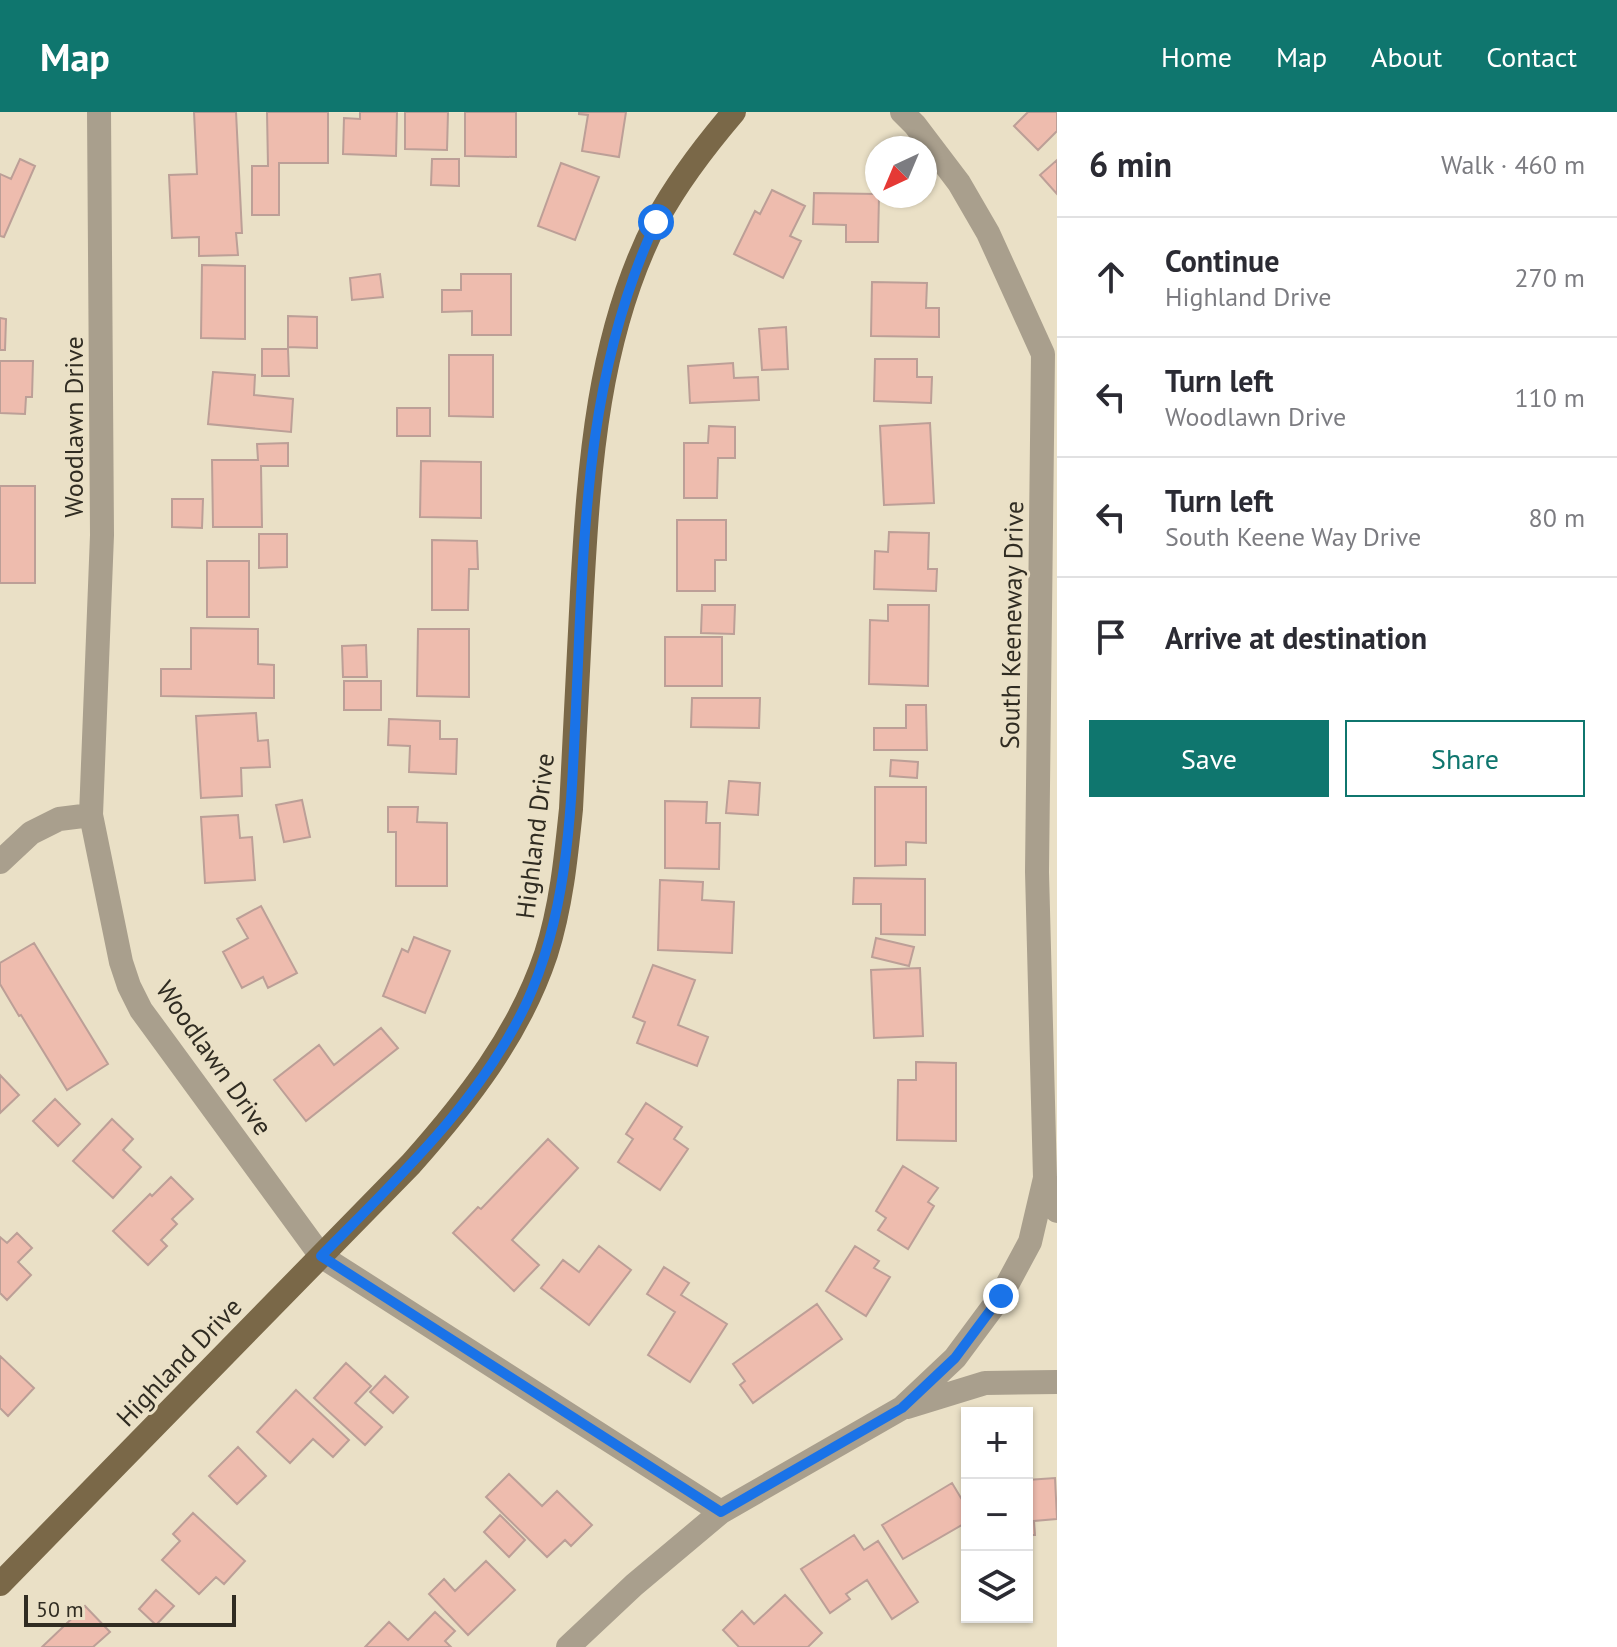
<!DOCTYPE html>
<meta charset="utf-8">
<style>
:root{--surface:#fff;--page:#f7f7f7;--text:#2b2b33;--muted:#7c7c81;--line:#e1e1e2;--accent:#0f766e}
body{margin:0;font-family:"PT Sans",sans-serif;background:var(--page);color:var(--text)}
.controls{position:absolute;right:24px;bottom:24px;display:grid;overflow:hidden;border-radius:0px;box-shadow:0 2px 6px #0004}
.controls button{width:72px;height:72px;display:grid;place-items:center;padding:0;border:0;border-bottom:2px solid var(--line);background:var(--surface);color:var(--text);font:40px sans-serif}
.compass{position:absolute;left:865px;top:24px;width:72px;height:72px;border-radius:50%;background:var(--surface);box-shadow:0 2px 6px #0004;rotate:224deg}
.scale{position:absolute;left:24px;bottom:20px;width:212px;box-sizing:border-box;padding-left:8px;border:4px solid #302c22;border-top:0;font-size:22px;line-height:28px;white-space:nowrap;color:#302c22;-webkit-text-stroke:6px #eae0c6;paint-order:stroke}
.stop{position:absolute;width:24px;height:24px;margin:-18px;border:6px solid #1a73e8;border-radius:50%;background:#fff}
.stop.end{background:#1a73e8;border-color:#fff;box-shadow:0 2px 8px #0008}
.list{margin:0;padding:0;list-style:none}
h2{display:flex;justify-content:space-between;align-items:center;height:104px;margin:0;padding:0 32px;font-size:34px}
h2 small{font-size:26px;font-weight:400;color:var(--muted)}
.list li{display:grid;grid-template-columns:52px 1fr auto;gap:24px;align-items:center;box-sizing:border-box;height:120px;padding:0 32px;border-top:2px solid var(--line)}
.list b{display:block;font-size:30px;white-space:nowrap}
.list p{margin:0;font-size:26px;white-space:nowrap;color:var(--muted)}
.list em{font-size:26px;font-style:normal;color:var(--muted)}
.actions{display:flex;gap:16px;padding:24px 32px}
.actions a{flex:1;padding:18px 0;border:2px solid var(--accent);border-radius:0px;text-align:center;font-size:28px;color:var(--accent)}
.actions .main{background:var(--accent);color:#fff}
.icon{flex:none;width:44px;height:44px;fill:none;stroke:currentColor;stroke-width:2;stroke-linecap:round;stroke-linejoin:round}
.map{position:relative;flex:none;width:1057px;height:1535px;overflow:hidden}
header{display:flex;align-items:center;gap:48px;box-sizing:border-box;height:112px;padding:0 40px;background:var(--accent);color:#fff}
header strong{font-size:38px}
nav{display:flex;gap:44px;margin-inline-start:auto;font-size:28px}
main{display:flex}
aside{flex:1;background:var(--surface)}
.map>svg:first-child{display:block}
.building{fill:#eebcae;stroke:#bc9f97;stroke-width:2}
.lines{fill:none;stroke-linecap:round;stroke-linejoin:round}
.minor{stroke:#a99f8d;stroke-width:24}
.major{stroke:#7a6848;stroke-width:24}
.route{stroke:#1a73e8;stroke-width:10}
.labels{text-anchor:middle;stroke-width:6;stroke-linejoin:round;paint-order:stroke}
.street-label{font-size:26px;fill:#302c22;stroke:#eae0c6}
</style>
<header>
<strong>Map</strong>
<nav><a>Home</a><a>Map</a><a>About</a><a>Contact</a></nav>
</header>
<main>
<div class="map">
<svg width="1057" height="1535" viewBox="0 0 1057 1535">
<rect width="100%" height="100%" fill="#eae0c6"/>
<!-- building -->
<path class="building" d="M194,0h42l6,121h-6l2,22 -39,1v-19l-27,1 -3,-63 28,-1z
M267,0h61v51h-49v52h-27v-49h16z
M360,0h37l-1,44 -53,-2 1,-36 16,1z
M405,0h43l-1,38 -42,-1z
M465,0h51v45l-51,-1z
M579,0h47l-7,45 -37,-6 6,-36 -9,-1z
M1028,0h29v19l-19,19 -24,-24z
M20,47l15,7 -31,71 -4,-1v-62l11,5z
M432,47h27v27l-28,-1z
M1057,48v34l-17,-19z
M561,51l38,14 -24,63 -37,-14z
M772,78l33,16 -15,30 11,5 -18,37 -49,-24 21,-43 5,3z
M814,81l63,1 2,2 -1,46h-32v-17l-33,-1z
M202,153l43,1v73l-44,-1z
M380,162l3,23 -31,3 -2,-22z
M461,162h50v61h-39v-24l-30,1v-22h19z
M872,170l55,1 -1,25h13v29l-68,-1z
M288,204l29,1v31l-29,-1z
M0,206l6,1 -1,31h-5z
M786,215l2,42 -26,1 -3,-41z
M262,237h26l1,27h-27z
M449,243h44v62l-44,-1z
M875,247h42v18h15l-1,26 -57,-2z
M0,249h33l-1,36h-6l-1,17 -25,-1z
M733,251l1,15 24,-1 1,23 -69,3 -2,-37z
M213,260l42,3 -1,20 39,4 -2,33 -83,-8z
M397,296h33v28h-33z
M930,311l4,80 -50,2 -4,-79z
M709,314l26,1v31h-17l-1,40h-33v-55h24z
M288,331v23h-27l1,61h-49l-1,-67h46l-1,-16z
M421,349l60,1v56l-61,-1z
M0,374h35v97h-35z
M172,387h31l-1,29 -30,-1z
M677,408h49v40h-11v31h-38z
M889,420l40,1 -1,36h9l-1,22 -62,-2 1,-38 13,1z
M259,422h28v33l-28,1z
M432,428l45,1 1,28h-9l-1,41h-36z
M207,449h42v56h-42z
M702,493h33l-1,29 -33,-1z
M888,493h41l-1,81 -59,-2 1,-64 18,1z
M191,516l67,1v35l16,1v33l-113,-2v-27h30z
M418,517h51v68l-52,-1z
M665,525h57v49h-57z
M366,533l1,32h-24l-1,-31z
M344,569h37v29h-37z
M692,586h68l-1,30 -68,-1z
M906,593h20l1,45h-53v-22h32z
M256,601l2,28 10,-1 2,27 -29,1 1,28 -41,2 -5,-82z
M389,607l51,2v18h17l-1,35 -47,-2 1,-26 -22,-1z
M891,648l27,2 -1,16 -27,-2z
M729,669l31,2 -2,32 -32,-2z
M875,675h51v56l-20,-1v23l-31,1z
M302,688l8,37 -26,5 -8,-37z
M665,689l42,1 -1,21h14l-1,46 -54,-1z
M388,695h30l-1,15 30,1v63h-51v-54h-8z
M238,703l2,23 12,-1 3,43 -50,3 -4,-66z
M854,766l71,1v56l-44,-1v-30h-28z
M660,768l43,2 -1,18 32,2 -2,51 -74,-3z
M261,794l36,67 -29,15 -5,-11 -21,11 -19,-36 25,-14 -11,-19z
M414,825l36,14 -25,62 -42,-17 19,-47 6,3z
M876,826l38,9 -5,19 -37,-9z
M34,831l74,121 -41,26 -46,-75 -2,1 -19,-32v-21z
M653,853l42,15 -17,45 30,12 -11,29 -60,-23 8,-21 -12,-5z
M920,856l3,68 -49,2 -3,-68z
M381,916l17,20 -92,73 -32,-41 45,-35 15,20z
M916,950l40,1v78l-59,-1 1,-60h18z
M0,963l19,20 -19,18z
M55,987l25,25 -22,22 -25,-25z
M646,991l36,24 -8,12 14,10 -28,41 -42,-28 15,-23 -7,-5z
M112,1007l21,20 -10,11 18,17 -28,31 -40,-37z
M548,1027l30,29 -66,72 27,25 -25,26 -61,-58 25,-26 3,2z
M903,1054l35,22 -10,14 6,4 -26,43 -30,-19 8,-12 -10,-7z
M171,1065l22,22 -21,20 5,5 -16,16 6,6 -19,19 -35,-34 37,-37 2,2z
M17,1121l15,15 -14,14 13,13 -24,25 -7,-7v-56l7,6z
M599,1134l32,24 -42,55 -48,-37 22,-28 16,12z
M855,1134l24,15 -5,7 16,9 -24,39 -40,-25z
M664,1155l25,16 -8,12 46,29 -37,58 -42,-27 27,-43 -28,-18z
M817,1192l25,35 -89,64 -13,-18 5,-4 -12,-17z
M0,1244l34,32 -26,28 -8,-8z
M346,1251l25,23 -16,17 27,24 -17,18 -51,-47z
M385,1264l23,21 -15,16 -23,-21z
M296,1278l53,50 -16,17 -20,-18 -23,24 -33,-31z
M238,1335l28,29 -29,28 -28,-28z
M509,1362l33,32 15,-15 35,34 -21,21 -6,-6 -18,17 -61,-60z
M1055,1366l2,41 -23,2 1,14h-8v-55z
M952,1371l15,25v14l-64,37 -21,-34z
M193,1401l52,48 -21,23 -8,-7 -17,17 -37,-34 18,-19 -7,-7z
M500,1403l25,25 -16,17 -25,-25z
M854,1423l10,15 14,-9 40,61 -26,17 -25,-39 -21,14 4,5 -20,14 -29,-44z
M486,1449l29,29 -47,45 -39,-41 15,-15 11,12z
M156,1478l18,16 -18,19 -17,-16z
M785,1483l37,38 -14,14h-69l-16,-17 19,-19 12,13z
M85,1494l25,26 -17,15h-51z
M435,1500l20,19 -10,10 6,6h-86l24,-25 19,18z"/>
<g class="lines">
<!-- minor -->
<path class="minor" d="M99,0l3,423 -11,280 30,147 8,24 12,24 180,246 400,256
M902,0l13,13 44,58 29,50 55,121 -6,518 8,306
M0,750l31,-29 28,-14 32,-4
M907,1295l78,-24 72,-1
M568,1535l66,-62 87,-73 181,-104 53,-50 46,-62 29,-54 15,-64 12,33"/>
<!-- major -->
<path class="major" d="M0,1472l411,-420c56,-63 108,-129 135,-210 15,-47 20,-96 25,-145 4,-72 7,-145 11,-217 7,-126 16,-258 75,-372 21,-39 48,-74 77,-108"/>
</g>
<g class="lines">
<!-- route -->
<path class="route" d="M656,110c-72,155 -72,318 -80,485 -5,101 -7,204 -50,297 -47,99 -129,175 -205,252l400,256 181,-104 53,-50 46,-62"/>
</g>
<g class="labels">
<!-- street labels -->
<g class="street-label">
<text transform="translate(74 315) rotate(-90)" y="9">Woodlawn Drive</text>
<text transform="translate(1012 513) rotate(-89)" y="9">South Keeneway Drive</text>
<text transform="translate(535 724) rotate(-83)" y="9">Highland Drive</text>
<text transform="translate(214 946) rotate(55)" y="9">Woodlawn Drive</text>
<text transform="translate(179 1250) rotate(-46)" y="9">Highland Drive</text>
</g>
</g>
</svg>
<div class="controls">
<button>+</button>
<button>−</button>
<button><svg class="icon" aria-label="layers" viewBox="0 0 24 24"><path d="M12 4l9 5-9 5-9-5zM3 14l9 5 9-5"/></svg></button>
</div>
<svg class="compass" viewBox="-18 -18 36 36"><path d="M0-13l5 13h-10z" fill="#e53935"/><path d="M0 13l5-13h-10z" fill="#7c7c81"/></svg>
<div class="scale">50 m</div>
<div class="stop" style="left:656px;top:110px"></div>
<div class="stop end" style="left:1001px;top:1184px"></div>
</div>
<aside>
<h2>6 min<small>Walk · 460 m</small></h2>
<ul class="list">
<li><svg class="icon" aria-label="ahead" viewBox="0 0 24 24"><path d="M12 20V5M6 11l6-6 6 6"/></svg><div><b>Continue</b><p>Highland Drive</p></div><em>270 m</em></li>
<li><svg class="icon" aria-label="left" viewBox="0 0 24 24"><path d="M17 20v-9H6M10 6l-5 5 5 5"/></svg><div><b>Turn left</b><p>Woodlawn Drive</p></div><em>110 m</em></li>
<li><svg class="icon" aria-label="left" viewBox="0 0 24 24"><path d="M17 20v-9H6M10 6l-5 5 5 5"/></svg><div><b>Turn left</b><p>South Keene Way Drive</p></div><em>80 m</em></li>
<li><svg class="icon" aria-label="arrive" viewBox="0 0 24 24"><path d="M6 21V4h12l-3 4 3 4H6"/></svg><div><b>Arrive at destination</b></div></li>
</ul>
<div class="actions"><a class="main">Save</a><a>Share</a></div>
</aside>
</main>
